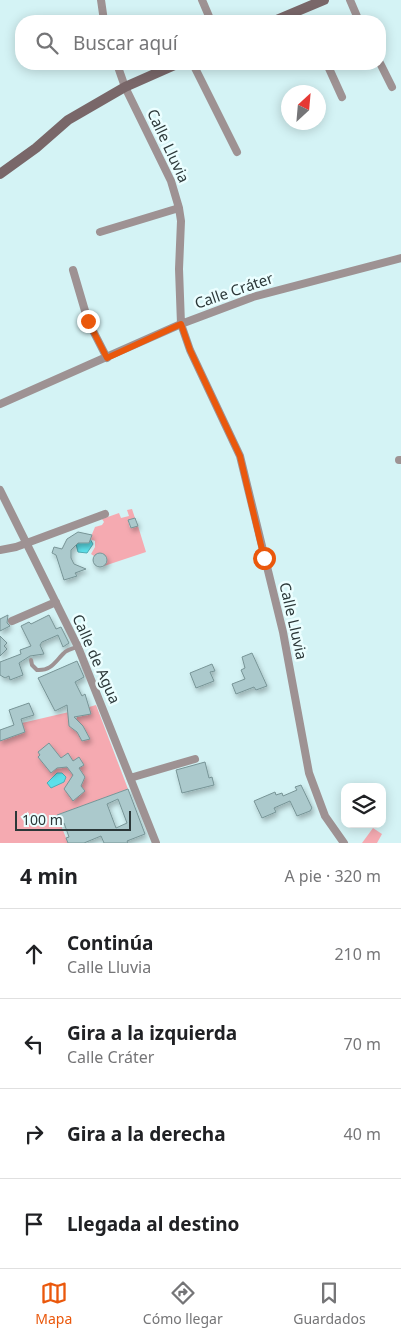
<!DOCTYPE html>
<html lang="es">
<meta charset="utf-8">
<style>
:root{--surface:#fff;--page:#f2f2f2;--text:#202124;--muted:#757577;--line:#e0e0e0;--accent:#ea580c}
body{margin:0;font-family:"Noto Sans",sans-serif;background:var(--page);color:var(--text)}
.controls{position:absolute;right:15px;bottom:15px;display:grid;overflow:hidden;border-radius:10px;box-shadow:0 2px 12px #0003}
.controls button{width:45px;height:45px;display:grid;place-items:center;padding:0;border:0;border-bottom:1px solid var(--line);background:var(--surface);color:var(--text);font:25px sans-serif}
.compass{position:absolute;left:281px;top:85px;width:45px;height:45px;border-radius:50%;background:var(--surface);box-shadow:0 2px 12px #0003;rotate:26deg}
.scale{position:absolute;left:15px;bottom:12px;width:116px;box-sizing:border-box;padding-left:5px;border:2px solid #2b3738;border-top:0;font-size:14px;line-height:18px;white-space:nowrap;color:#2b3738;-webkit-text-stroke:4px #ebfeff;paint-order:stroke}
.stop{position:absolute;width:15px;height:15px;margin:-11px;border:4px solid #ea580c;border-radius:50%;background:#fff}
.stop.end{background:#ea580c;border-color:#fff;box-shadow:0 1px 5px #0008}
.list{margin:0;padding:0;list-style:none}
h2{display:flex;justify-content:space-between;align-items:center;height:65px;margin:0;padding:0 20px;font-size:21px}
h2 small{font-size:16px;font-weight:400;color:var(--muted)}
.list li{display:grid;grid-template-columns:32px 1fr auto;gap:15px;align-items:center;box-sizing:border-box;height:90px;padding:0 20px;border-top:1px solid var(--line)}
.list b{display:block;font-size:19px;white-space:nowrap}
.list p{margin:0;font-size:16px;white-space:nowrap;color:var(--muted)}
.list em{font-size:16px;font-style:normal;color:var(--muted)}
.icon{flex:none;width:28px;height:28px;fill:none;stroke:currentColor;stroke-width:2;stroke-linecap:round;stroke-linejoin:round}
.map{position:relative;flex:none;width:401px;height:843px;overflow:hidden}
.search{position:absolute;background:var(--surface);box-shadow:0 2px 12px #0003;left:15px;right:15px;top:15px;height:55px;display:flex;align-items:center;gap:12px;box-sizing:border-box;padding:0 18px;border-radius:20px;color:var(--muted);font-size:19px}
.sheet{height:425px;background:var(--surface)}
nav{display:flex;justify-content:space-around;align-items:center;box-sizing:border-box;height:70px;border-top:1px solid var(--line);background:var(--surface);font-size:14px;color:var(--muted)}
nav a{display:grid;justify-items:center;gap:2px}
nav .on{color:var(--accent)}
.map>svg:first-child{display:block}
.green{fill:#f5aab1}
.water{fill:#5de0ea;stroke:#4eadb5}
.building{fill:#abc9cc;stroke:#779496;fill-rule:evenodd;filter:url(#shadow)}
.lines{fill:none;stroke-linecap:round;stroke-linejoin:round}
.lane{stroke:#9e9293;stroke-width:4}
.street{stroke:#9e9293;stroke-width:8}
.secondary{stroke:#796769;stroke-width:10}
.route{stroke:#ea580c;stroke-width:6}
.labels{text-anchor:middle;stroke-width:5;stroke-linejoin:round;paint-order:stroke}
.street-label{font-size:15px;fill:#2b3738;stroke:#ebfeff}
</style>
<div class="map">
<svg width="401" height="843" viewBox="0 0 401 843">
<defs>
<filter id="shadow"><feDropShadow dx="2" dy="3.5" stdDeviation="2.5" flood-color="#0004"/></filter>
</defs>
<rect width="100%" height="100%" fill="#d4f3f5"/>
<!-- green -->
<path class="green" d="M132,509l3,9 -7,2 2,8 8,-2 8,26 -45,15 6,-7 -2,-5 -6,-2 -5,3 -3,-2 4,-7v-6l-5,-2 5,-12 7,-2 2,-3 -2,-3 17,-6 2,5 8,-2 -2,-6z
M96,705l32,84 -71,26 11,28h-68v-102l25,-9 -3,-9 47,-11v14l8,6 5,9 8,-2 -7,-13 -7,-6 1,-3 13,-3 -1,-7z
M373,828l9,6 -5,9h-15z"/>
<!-- water -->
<path class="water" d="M90,539l3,5 -6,9 -9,-1 -2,-8z
M57,773h5l4,4 -2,5 -13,6 -4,-5z"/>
<!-- building -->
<path class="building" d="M135,518l3,8 -7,2 -3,-8z
M78,532l14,3 -3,8h-11l-7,7v8l3,6 12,5 -11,4 2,3 -13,4 -8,-25 -4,-2 2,-6 8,2 5,-10z
M93 560a7 7 0 1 1 14 0a7 7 0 1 1-14 0Z
M8,615l-1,8 3,3 -10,5v-12z
M49,615l7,14 5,-2 8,16 -6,4 -5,-12 -16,7 -2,3 4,9 -14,2 -11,7 4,12 -13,5 -1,-4 -4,2 -5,-3v-13l21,-8 -1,-4 11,-4 -10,-20 8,-4 2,2z
M0,636l7,7 -3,3 3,3 -7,7z
M252,653l15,33 -11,4 -2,-3 -18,7 -4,-10 13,-5 -4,-9 4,-2 -3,-11z
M77,661l7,16 -9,5 7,14 3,-2 6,20 -17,3 9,9 7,13 -8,2 -5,-9 -8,-6 -2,-21 -12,6 -17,-33z
M212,664l3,7 -5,1 4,9 -18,7 -6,-15z
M29,703l5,12 -13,4 4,13 -25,9v-11l14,-5 -5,-15z
M49,743l12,15 7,-5 5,8 6,-4 5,8 -5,3 6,9 -4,9 4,5 -12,10 -9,-12 9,-14 -6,-8 -10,1 -6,5 -13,-16 2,-2 -2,-3z
M205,762l4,16 3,-1 2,8 -32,8 -6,-23z
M301,785l11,23 -2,3 -13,5 -7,-15 -16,7 2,4 -14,6 -8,-17 21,-9 1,3 6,-2 1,3 14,-6 -2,-3z
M128,789l17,45 -18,7 1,2h-24l-3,-7 -17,7h-16l-2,-5 3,-1 -5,-14 -3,2 -4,-10zM118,799l9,24 -11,5 -9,-24z"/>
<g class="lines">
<!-- lane -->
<path class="lane" d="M31,660l1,5 5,5c14,1 18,-8 26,-16 3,-4 10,-6 15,-7"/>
<!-- street -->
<path class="street" d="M101,0l3,21
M202,0l9,21
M350,0l9,21
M380,63l12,24
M117,64l8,23 46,94 8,27 2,13 -2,48 2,55 9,26 50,106 43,176 26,141 16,43 19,27
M193,64l44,88
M327,64l15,33
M100,232l79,-24
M73,270l15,51 19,37
M0,404l181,-80 72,-27 148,-39
M399,460h2
M0,490l78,157 78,196
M0,550l16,-3 89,-33
M12,621l44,-19
M130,778l65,-19"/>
<!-- secondary -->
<path class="secondary" d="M274,21l50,-21
M0,174l36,-26 32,-28 57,-33 52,-23"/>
</g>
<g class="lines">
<!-- route -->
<path class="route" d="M88,321l19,37 74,-34 9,26 50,106 24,102"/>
</g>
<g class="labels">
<!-- street labels -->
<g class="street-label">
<text transform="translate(168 146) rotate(65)" y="5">Calle Lluvia</text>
<text transform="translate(234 291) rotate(-19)" y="5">Calle Cráter</text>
<text transform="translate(293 621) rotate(77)" y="5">Calle Lluvia</text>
<text transform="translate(96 659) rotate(66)" y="5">Calle de Agua</text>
</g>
</g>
</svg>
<div class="controls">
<button><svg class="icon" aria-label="layers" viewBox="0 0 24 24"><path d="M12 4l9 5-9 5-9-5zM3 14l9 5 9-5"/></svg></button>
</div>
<svg class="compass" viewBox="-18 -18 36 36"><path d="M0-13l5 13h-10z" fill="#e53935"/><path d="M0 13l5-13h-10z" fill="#757577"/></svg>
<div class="scale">100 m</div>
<div class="stop" style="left:264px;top:558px"></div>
<div class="stop end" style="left:88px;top:321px"></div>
<div class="search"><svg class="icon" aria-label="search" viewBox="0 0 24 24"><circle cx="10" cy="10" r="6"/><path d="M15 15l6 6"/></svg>Buscar aquí</div>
</div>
<section class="sheet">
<h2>4 min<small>A pie · 320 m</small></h2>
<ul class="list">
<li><svg class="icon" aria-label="ahead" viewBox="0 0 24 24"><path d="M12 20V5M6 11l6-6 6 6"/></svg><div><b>Continúa</b><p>Calle Lluvia</p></div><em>210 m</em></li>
<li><svg class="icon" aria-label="left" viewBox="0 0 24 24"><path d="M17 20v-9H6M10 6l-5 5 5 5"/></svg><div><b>Gira a la izquierda</b><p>Calle Cráter</p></div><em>70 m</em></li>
<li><svg class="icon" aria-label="right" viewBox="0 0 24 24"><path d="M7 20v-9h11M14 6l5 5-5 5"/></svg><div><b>Gira a la derecha</b></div><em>40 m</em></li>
<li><svg class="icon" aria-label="arrive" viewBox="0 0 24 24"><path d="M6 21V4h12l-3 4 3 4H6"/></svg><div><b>Llegada al destino</b></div></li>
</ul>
</section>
<nav>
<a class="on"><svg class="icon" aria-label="map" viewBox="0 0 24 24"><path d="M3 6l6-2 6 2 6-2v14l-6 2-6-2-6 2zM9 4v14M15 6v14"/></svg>Mapa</a>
<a><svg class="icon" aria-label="directions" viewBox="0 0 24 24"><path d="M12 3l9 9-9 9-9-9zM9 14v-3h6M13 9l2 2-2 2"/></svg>Cómo llegar</a>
<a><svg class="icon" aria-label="saved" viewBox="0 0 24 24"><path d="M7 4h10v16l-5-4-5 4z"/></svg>Guardados</a>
</nav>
